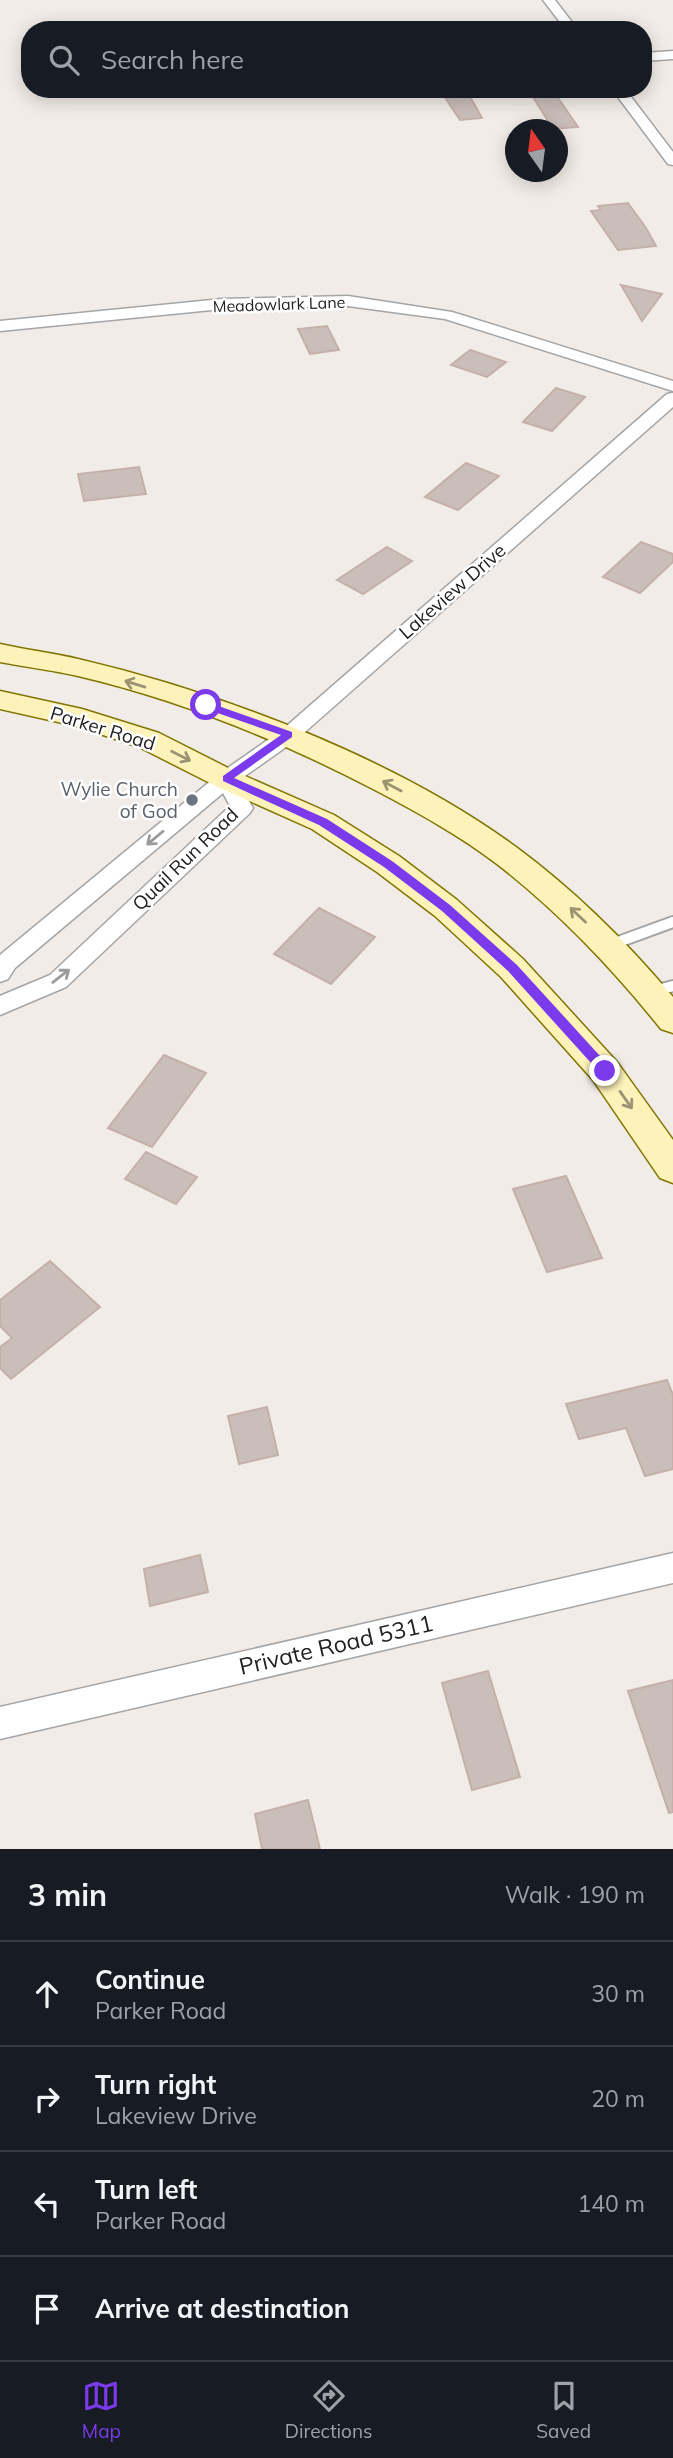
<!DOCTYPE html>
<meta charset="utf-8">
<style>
:root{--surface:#171b24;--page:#20242c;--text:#f1f3f6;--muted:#9ea1a6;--line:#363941;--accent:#7c3aed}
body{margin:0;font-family:Mulish,sans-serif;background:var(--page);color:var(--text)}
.compass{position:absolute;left:505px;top:119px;width:63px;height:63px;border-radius:50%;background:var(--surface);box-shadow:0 4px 18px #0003;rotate:346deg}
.stop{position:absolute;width:21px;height:21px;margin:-16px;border:5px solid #7c3aed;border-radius:50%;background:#fff}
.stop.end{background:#7c3aed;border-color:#fff;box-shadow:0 2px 7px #0008}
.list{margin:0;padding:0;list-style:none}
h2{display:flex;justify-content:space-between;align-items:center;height:91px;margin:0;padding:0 28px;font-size:30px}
h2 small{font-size:23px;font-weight:400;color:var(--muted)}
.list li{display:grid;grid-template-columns:46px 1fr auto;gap:21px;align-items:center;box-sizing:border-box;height:105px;padding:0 28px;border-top:2px solid var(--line)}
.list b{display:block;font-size:26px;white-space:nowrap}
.list p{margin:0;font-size:23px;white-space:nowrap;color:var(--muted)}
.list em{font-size:23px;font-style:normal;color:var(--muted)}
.icon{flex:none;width:38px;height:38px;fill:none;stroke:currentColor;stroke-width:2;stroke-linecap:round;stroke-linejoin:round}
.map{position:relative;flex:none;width:673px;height:1849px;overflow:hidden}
.search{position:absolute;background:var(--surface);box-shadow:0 4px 18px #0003;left:21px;right:21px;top:21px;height:77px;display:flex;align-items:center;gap:18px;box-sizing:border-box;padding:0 24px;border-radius:28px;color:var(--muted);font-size:26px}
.sheet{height:511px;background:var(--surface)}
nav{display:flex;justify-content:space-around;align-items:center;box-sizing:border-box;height:98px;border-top:2px solid var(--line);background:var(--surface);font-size:19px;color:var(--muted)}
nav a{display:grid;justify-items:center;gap:4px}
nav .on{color:var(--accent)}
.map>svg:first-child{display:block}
.building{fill:#cabeba;stroke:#c5b0a9;stroke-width:2}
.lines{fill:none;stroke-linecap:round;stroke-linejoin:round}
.service-casing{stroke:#a5a5a5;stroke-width:14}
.minor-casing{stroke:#a5a5a5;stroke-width:3}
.secondary-casing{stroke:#817500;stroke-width:3}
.service{stroke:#fff;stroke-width:10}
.minor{fill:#fff;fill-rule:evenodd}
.secondary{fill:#fdf3ba;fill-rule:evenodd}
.oneway{stroke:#9a9475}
.oneway2{stroke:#9b9b9b}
.route{fill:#7c3aed}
.worship-dot{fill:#6b7280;stroke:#fff;stroke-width:2.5}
.labels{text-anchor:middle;stroke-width:5;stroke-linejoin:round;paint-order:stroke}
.far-street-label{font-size:16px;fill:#212121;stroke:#fff}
.street-label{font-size:19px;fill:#212121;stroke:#fff}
.worship-label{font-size:19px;fill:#5b616d;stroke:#fff;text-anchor:end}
.near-street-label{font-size:23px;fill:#212121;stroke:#fff}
</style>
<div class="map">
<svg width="673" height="1849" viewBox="0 0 673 1849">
<rect width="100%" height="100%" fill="#f2ece8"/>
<!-- building -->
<path class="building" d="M469,95l13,23 -22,2 -16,-24z
M556,95l22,32 -25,2 -20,-32z
M628,203l18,25 10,18 -38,4 -27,-39 10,-1 -3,-4z
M621,285l41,9 -20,27z
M327,326l12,24 -29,4 -12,-25z
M470,350l36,12 -19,15 -36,-12z
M556,388l29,9 -33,34 -29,-9z
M466,463l33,13 -41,34 -33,-13z
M139,467l7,27 -62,7 -6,-27z
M641,542l32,12v8l-33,31 -37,-16z
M387,547l25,14 -49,33 -26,-14z
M319,908l56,29 -44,47 -57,-30z
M164,1055l42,18 -54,74 -44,-19z
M146,1152l51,25 -21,27 -51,-25z
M566,1176l36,82 -55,14 -34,-83z
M50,1261l50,46 -89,72 -11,-11v-21l12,-9 -12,-12v-26z
M667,1380l6,15v74l-28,7 -19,-48 -47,11 -13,-35z
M267,1407l11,48 -39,9 -11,-48z
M200,1555l8,37 -58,14 -6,-37z
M488,1671l32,106 -48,13 -30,-107z
M673,1680v132l-4,1 -41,-122z
M308,1800l12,49h-58l-7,-35z"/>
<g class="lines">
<!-- service casing -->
<g class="service-casing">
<path id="service" d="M610,945l63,-23
M653,991l20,-5"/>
</g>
<!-- minor casing -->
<g class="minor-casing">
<path id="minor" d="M543,0h12l23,30h-12z
M673,51v8l-30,2v-8z
M612,89h13l48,63v13l-5,-1z
M348,296l104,16 221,69v10l-228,-72 -97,-13 -126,3 -222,22v-10l222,-22z
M673,393v14l-377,333 -58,41 15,27 -3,5 -184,174 -66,28v-19l50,-21 180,-169 -7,-13 -208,175 -7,11 -8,3v-27l219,-181 63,-44 385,-336z
M673,1553v30l-673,156v-32z"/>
</g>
<!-- secondary casing -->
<g class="secondary-casing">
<path id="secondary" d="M0,644c26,6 53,9 78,15 145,34 318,100 438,188 58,43 110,94 157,150v36l-12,-4c-49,-61 -102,-117 -164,-165 -38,-29 -80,-52 -122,-74 -94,-49 -194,-90 -297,-114 -26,-6 -52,-9 -78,-14z
M0,691l82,18 77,24 77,39 98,43 65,41 58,44 66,59 94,103 56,78v43l-13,-5 -67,-98 -92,-103 -66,-61 -58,-44 -65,-43 -96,-43 -77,-39 -63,-21 -76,-17z"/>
</g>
<!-- service -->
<use href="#service" class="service"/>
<!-- minor -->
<use href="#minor" class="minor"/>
<!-- secondary -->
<use href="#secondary" class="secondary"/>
</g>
<!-- one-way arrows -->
<defs><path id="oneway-shaft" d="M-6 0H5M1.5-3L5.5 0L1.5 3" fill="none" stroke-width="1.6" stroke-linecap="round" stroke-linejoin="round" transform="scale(1.75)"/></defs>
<g class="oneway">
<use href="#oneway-shaft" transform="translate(135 684) rotate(-163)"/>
<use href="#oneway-shaft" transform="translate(181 756) rotate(27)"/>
<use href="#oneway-shaft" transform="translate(392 786) rotate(-152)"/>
<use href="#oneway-shaft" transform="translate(578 915) rotate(-137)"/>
<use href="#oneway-shaft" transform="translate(626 1100) rotate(55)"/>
</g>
<g class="oneway2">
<use href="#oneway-shaft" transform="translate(155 838) rotate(140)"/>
<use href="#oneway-shaft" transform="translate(61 976) rotate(-38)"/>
</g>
<!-- route -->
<path class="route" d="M203,703h7l82,29v5l-58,41 93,41 65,42 58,44 67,60 93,102v7h-9l-93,-103 -66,-60 -58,-44 -65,-42 -96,-44v-5l58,-41 -78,-27z"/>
<!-- markers -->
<circle class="worship-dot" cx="192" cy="800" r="7"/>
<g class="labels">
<!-- far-street labels -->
<g class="far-street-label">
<text transform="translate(279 304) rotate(-2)" y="6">Meadowlark Lane</text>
</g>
<!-- street labels -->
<g class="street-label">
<text transform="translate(452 591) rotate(-41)" y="7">Lakeview Drive</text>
<text transform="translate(103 728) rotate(17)" y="7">Parker Road</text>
<text transform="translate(185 859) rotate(-44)" y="7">Quail Run Road</text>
</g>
<!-- worship labels -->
<g class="worship-label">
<text x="178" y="796">Wylie Church<tspan x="178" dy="22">of God</tspan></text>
</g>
<!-- near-street labels -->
<g class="near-street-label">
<text transform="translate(336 1645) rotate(-13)" y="8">Private Road 5311</text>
</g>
</g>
</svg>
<svg class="compass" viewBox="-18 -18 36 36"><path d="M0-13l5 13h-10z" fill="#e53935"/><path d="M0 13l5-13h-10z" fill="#9ea1a6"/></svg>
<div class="stop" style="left:206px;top:705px"></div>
<div class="stop end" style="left:605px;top:1071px"></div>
<div class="search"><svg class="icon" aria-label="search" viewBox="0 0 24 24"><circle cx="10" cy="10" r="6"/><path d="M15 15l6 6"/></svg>Search here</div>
</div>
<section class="sheet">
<h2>3 min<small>Walk · 190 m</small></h2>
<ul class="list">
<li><svg class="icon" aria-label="ahead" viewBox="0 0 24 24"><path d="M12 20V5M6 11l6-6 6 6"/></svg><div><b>Continue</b><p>Parker Road</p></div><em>30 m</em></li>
<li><svg class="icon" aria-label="right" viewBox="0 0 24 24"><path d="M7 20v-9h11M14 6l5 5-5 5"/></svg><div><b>Turn right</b><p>Lakeview Drive</p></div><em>20 m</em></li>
<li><svg class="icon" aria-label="left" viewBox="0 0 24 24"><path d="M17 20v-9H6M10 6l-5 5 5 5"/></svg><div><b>Turn left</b><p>Parker Road</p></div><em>140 m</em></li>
<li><svg class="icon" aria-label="arrive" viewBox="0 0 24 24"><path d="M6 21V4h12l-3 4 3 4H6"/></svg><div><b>Arrive at destination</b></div></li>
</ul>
</section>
<nav>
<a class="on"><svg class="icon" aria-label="map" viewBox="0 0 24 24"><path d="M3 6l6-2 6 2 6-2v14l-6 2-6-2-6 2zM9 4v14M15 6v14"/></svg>Map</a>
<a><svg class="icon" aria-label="directions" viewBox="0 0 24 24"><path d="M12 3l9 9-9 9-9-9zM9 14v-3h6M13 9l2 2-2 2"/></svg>Directions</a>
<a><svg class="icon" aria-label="saved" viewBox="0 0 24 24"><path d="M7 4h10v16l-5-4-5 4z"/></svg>Saved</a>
</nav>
